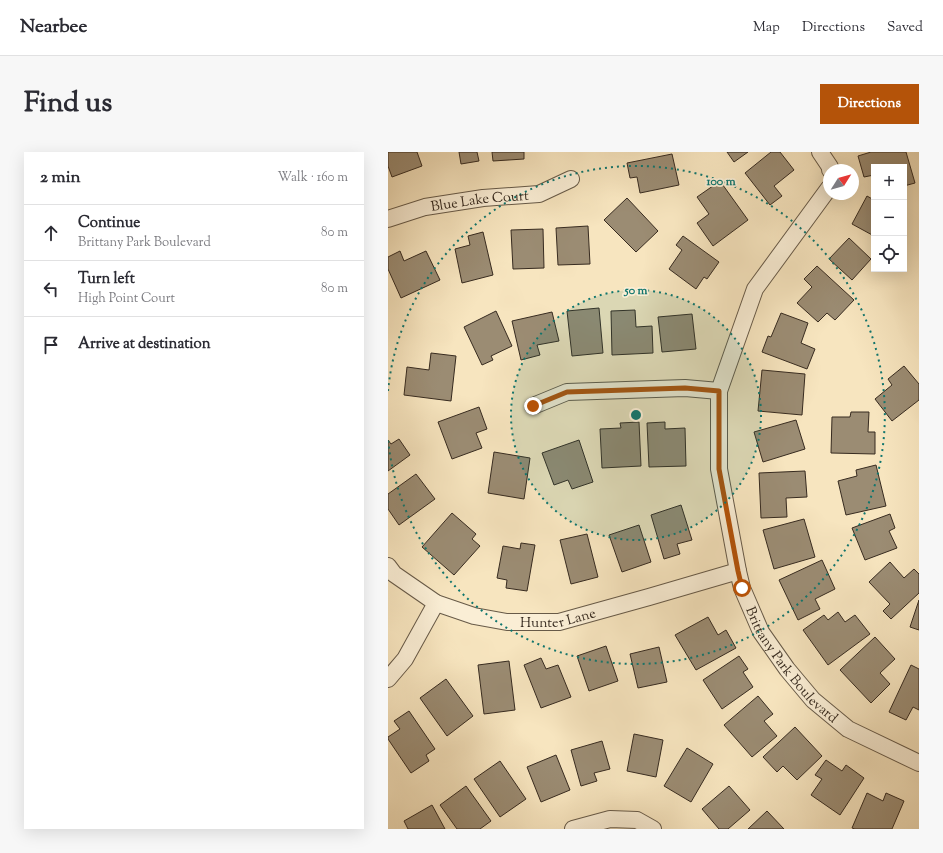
<!DOCTYPE html>
<meta charset="utf-8">
<style>
:root{--surface:#fff;--page:#f7f7f7;--text:#2b2b33;--muted:#7c7c81;--line:#e1e1e2;--accent:#b45309}
body{margin:0;font-family:"Sorts Mill Goudy",serif;background:var(--page);color:var(--text)}
.controls{position:absolute;right:12px;top:12px;display:grid;overflow:hidden;border-radius:0px;box-shadow:0 4px 16px #0002}
.controls button{width:36px;height:36px;display:grid;place-items:center;padding:0;border:0;border-bottom:1px solid var(--line);background:var(--surface);color:var(--text);font:20px sans-serif}
.compass{position:absolute;left:435px;top:12px;width:36px;height:36px;border-radius:50%;background:var(--surface);box-shadow:0 4px 16px #0002;rotate:53deg}
.stop{position:absolute;width:12px;height:12px;margin:-9px;border:3px solid #b45309;border-radius:50%;background:#fff}
.stop.end{background:#b45309;border-color:#fff;box-shadow:0 1px 4px #0008}
.list{margin:0;padding:0;list-style:none}
h2{display:flex;justify-content:space-between;align-items:center;height:52px;margin:0;padding:0 16px;font-size:17px}
h2 small{font-size:13px;font-weight:400;color:var(--muted)}
.list li{display:grid;grid-template-columns:26px 1fr auto;gap:12px;align-items:center;box-sizing:border-box;height:56px;padding:0 16px;border-top:1px solid var(--line)}
.list b{display:block;font-size:15px;white-space:nowrap}
.list p{margin:0;font-size:13px;white-space:nowrap;color:var(--muted)}
.list em{font-size:13px;font-style:normal;color:var(--muted)}
.icon{flex:none;width:22px;height:22px;fill:none;stroke:currentColor;stroke-width:2;stroke-linecap:round;stroke-linejoin:round}
.map{position:relative;flex:none;width:531px;height:677px;overflow:hidden;border-radius:0px}
header{display:flex;align-items:center;gap:24px;box-sizing:border-box;height:56px;padding:0 20px;background:var(--surface);border-bottom:1px solid var(--line)}
header strong{font-size:19px}
nav{display:flex;gap:22px;margin-inline-start:auto;font-size:14px}
.intro{display:flex;align-items:center;justify-content:space-between;box-sizing:border-box;height:96px;padding:0 24px}
h1{margin:0;font-size:28px}
.button{padding:10px 18px;border-radius:0px;background:var(--accent);color:#fff;font-size:14px;font-weight:700}
main{display:flex;gap:24px;padding:0 24px}
aside{flex:1;background:var(--surface);border-radius:0px;box-shadow:0 4px 16px #0002}
.map>svg:first-child{display:block}
.building{fill:#9b8c73;stroke:#372b20}
.lines{fill:none;stroke-linecap:round;stroke-linejoin:round}
.street-casing{stroke:#675a48;stroke-width:18}
.street{stroke:#faeed5;stroke-width:16}
.route{stroke:#b45309;stroke-width:5}
.ring{fill:none;stroke:#0f766e;stroke-width:2;stroke-dasharray:2 4}
.labels{text-anchor:middle;stroke-width:3.5;stroke-linejoin:round;paint-order:stroke}
.street-label{font-size:14px;fill:#372b20;stroke:#faeed5}
.centre{fill:#0f766e;stroke:#faeed5;stroke-width:2}
.ring-label{font-size:12px;text-anchor:middle;font-weight:bold;fill:#0f766e;stroke:#faeed5;stroke-width:3.5;stroke-linejoin:round;paint-order:stroke}
</style>
<header>
<strong>Nearbee</strong>
<nav><a>Map</a><a>Directions</a><a>Saved</a></nav>
</header>
<div class="intro"><h1>Find us</h1><a class="button">Directions</a></div>
<main>
<aside>
<h2>2 min<small>Walk · 160 m</small></h2>
<ul class="list">
<li><svg class="icon" aria-label="ahead" viewBox="0 0 24 24"><path d="M12 20V5M6 11l6-6 6 6"/></svg><div><b>Continue</b><p>Brittany Park Boulevard</p></div><em>80 m</em></li>
<li><svg class="icon" aria-label="left" viewBox="0 0 24 24"><path d="M17 20v-9H6M10 6l-5 5 5 5"/></svg><div><b>Turn left</b><p>High Point Court</p></div><em>80 m</em></li>
<li><svg class="icon" aria-label="arrive" viewBox="0 0 24 24"><path d="M6 21V4h12l-3 4 3 4H6"/></svg><div><b>Arrive at destination</b></div></li>
</ul>
</aside>
<div class="map">
<svg width="531" height="677" viewBox="0 0 531 677">
<rect width="100%" height="100%" fill="#f7e5bf"/>
<filter id="stains"><feTurbulence type="fractalNoise" baseFrequency=".005" numOctaves="4"/><feColorMatrix values="0 0 0 0 .2 0 0 0 0 .09 0 0 0 0 .02 0 0 0 .5 -.17"/></filter>
<radialGradient id="worn" r=".72"><stop offset=".6" stop-color="#630" stop-opacity="0"/><stop offset="1" stop-color="#630" stop-opacity=".3"/></radialGradient>
<!-- building -->
<path class="building" d="M0,0h29l5,14 -30,11 -4,-11z
M71,0h18l2,9 -18,3z
M104,0h32v7l-31,2z
M339,0h21l-14,10z
M383,0h9l14,18 -20,16 8,10 -12,9 -25,-32z
M483,0h35l9,31 -11,3v-19h-30v8l-10,2 -6,-21z
M284,2l7,31 -39,8 -3,-16 -7,1 -3,-15z
M332,29l28,39 -35,26 -16,-23 12,-9 -12,-17z
M479,44l7,4v36l-22,-12z
M239,46l31,33 -22,21 -32,-32z
M200,74l2,38 -32,1 -2,-37z
M155,77l1,39 -31,1 -2,-39z
M95,80l10,43 -31,8 -7,-34 15,-4 -2,-9z
M295,84l36,26 -12,17 -3,-2 -8,12 -27,-20 13,-19 -6,-5z
M461,86l22,21 -19,21 -23,-21z
M12,99l4,10 22,-10 14,29 -39,18 -13,-29v-12z
M429,114l37,34 -19,20 -8,-7 -9,9 -21,-19 15,-16 -8,-8z
M211,156l4,45 -31,3 -5,-45z
M247,158l1,17 16,-1 1,27 -41,2 -1,-44z
M108,159l16,35 -21,10 2,4 -11,5 -18,-38z
M164,160l7,29 -22,4 3,10 -19,5 -9,-39z
M393,161l27,10 -7,20 14,6 -8,20 -45,-17 6,-16 3,1z
M304,162l4,35 -34,3 -4,-35z
M43,201l25,3 -5,45 -47,-6 3,-28 22,3z
M516,214l15,18v16l-27,21 -17,-22 17,-14 -4,-6z
M374,218l43,4 -3,41 -44,-4z
M91,255l8,22 -11,4 6,15 -30,11 -14,-37z
M463,260h18l-1,20h7v22l-44,-1 1,-36h18z
M408,268l9,29 -42,13 -9,-30z
M251,270l2,44 -39,2 -2,-39 21,-1 -1,-5z
M277,270v7l20,-1 1,38 -37,1 -2,-44z
M11,287l11,16 -22,16v-31l3,4z
M191,288l14,42 -21,7 -4,-9 -14,5 -12,-32z
M106,300l36,6 -6,41 -36,-6z
M488,313l10,41 -40,9 -8,-34 19,-5 -1,-6z
M417,319l2,26 -21,1 1,19 -26,1 -2,-45z
M28,322l19,25 -36,26 -11,-16v-15z
M293,353l11,35 -15,4 3,10 -16,5 -13,-44z
M64,361l24,21 -4,5 8,7 -26,29 -32,-28z
M502,362l5,14 -6,3 8,17 -32,12 -13,-32z
M416,367l11,38 -41,12 -11,-39z
M251,373l12,37 -29,10 -13,-37z
M199,382l11,43 -27,7 -11,-44z
M133,391l14,2 -8,46 -21,-3 1,-8 -10,-2 6,-32 17,3z
M434,408l13,29 -20,10 5,10 -22,11 -19,-40z
M502,410l14,16 10,-9 5,5v19l-28,26 -8,-8 7,-7 -21,-22z
M531,448v30l-9,-3z
M450,460l7,10 10,-7 15,19 -42,31 -25,-35 21,-15 4,5z
M320,465l10,18 8,-5 10,18 -40,22 -21,-35z
M487,485l20,22 -15,14 10,11 -19,19 -31,-33z
M218,494l12,35 -29,10 -12,-35z
M271,495l8,35 -29,6 -8,-34z
M351,504l9,13 -5,3 10,15 -31,22 -19,-29z
M153,506l5,11 12,-4 13,32 -30,11 -17,-43z
M121,509l6,49 -31,4 -6,-49z
M523,513l8,4v41l-6,-3 -7,13 -17,-8z
M58,527l27,37 -26,20 -27,-38z
M370,544l15,18 -9,7 13,15 -25,21 -28,-32z
M21,559l26,38 -9,6 3,6 -18,12 -23,-34v-2l12,-8 -6,-8z
M407,575l27,29 -25,24 -14,-14 -6,6 -14,-15z
M246,582l29,6 -7,37 -29,-6z
M214,589l8,28 -16,4 3,8 -16,5 -10,-36z
M299,596l26,16 -22,38 -27,-16z
M168,603l14,35 -29,12 -14,-35z
M438,608l16,11 4,-6 18,13 -24,37 -29,-20 11,-16 -7,-4z
M112,609l26,38 -26,18 -26,-38z
M78,634l25,35 -11,8h-23l-17,-24z
M341,634l21,24 -22,19h-9l-17,-20z
M479,641l16,8 3,-8 18,8 -12,28h-37l-3,-1z
M44,653l13,24h-37l-4,-8z
M379,659l17,18h-36z"/>
<g class="lines">
<!-- street casing -->
<g class="street-casing">
<g id="street">
<path d="M432,0l10,15v3"/>
<path id="s1" d="M441,36l-74,101 -36,102v78l19,102 4,17 19,44 26,37 26,31 35,29 71,34"/>
<path id="s2" d="M0,67l37,-12 58,-9 56,-4 32,-15"/>
<path d="M145,254l34,-14 118,-4 34,3"/>
<path id="s3" d="M0,414l6,8 42,29 38,13 33,6h52l90,-25 89,-26"/>
<path d="M0,527l17,-20 31,-56"/>
<path d="M185,677l37,-10 27,1 16,9"/>
</g>
</g>
<!-- street -->
<use href="#street" class="street"/>
</g>
<g class="lines">
<!-- route -->
<path class="route" d="M145,254l34,-14 118,-4 34,3v78l19,102 4,17"/>
</g>
<!-- distance rings -->
<circle cx="248" cy="263" r="125" fill="#0f766e" fill-opacity=".12"/>
<g class="ring">
<circle cx="248" cy="263" r="125"/>
<path d="M0 239A249 249 0 1 1 0 287"/>
</g>
<g class="labels">
<!-- street labels -->
<g class="street-label">
<text dy="5" stroke="none"><textPath href="#s2" startOffset="94">Blue Lake Court</textPath></text>
<text dy="5" stroke="none"><textPath href="#s3" startOffset="186">Hunter Lane</textPath></text>
<text dy="5" stroke="none"><textPath href="#s1" startOffset="525">Brittany Park Boulevard</textPath></text>
</g>
</g>
<circle cx="248" cy="263" r="6" class="centre"/>
<g class="ring-label">
<text x="333" y="33">100 m</text>
<text x="248" y="142">50 m</text>
</g>
<rect width="100%" height="100%" filter="url(#stains)"/>
<rect width="100%" height="100%" fill="url(#worn)"/>
</svg>
<div class="controls">
<button>+</button>
<button>−</button>
<button><svg class="icon" aria-label="locate" viewBox="0 0 24 24"><circle cx="12" cy="12" r="6"/><path d="M12 2v4M12 18v4M2 12h4M18 12h4"/></svg></button>
</div>
<svg class="compass" viewBox="-18 -18 36 36"><path d="M0-13l5 13h-10z" fill="#e53935"/><path d="M0 13l5-13h-10z" fill="#7c7c81"/></svg>
<div class="stop" style="left:354px;top:436px"></div>
<div class="stop end" style="left:145px;top:254px"></div>
</div>
</main>
